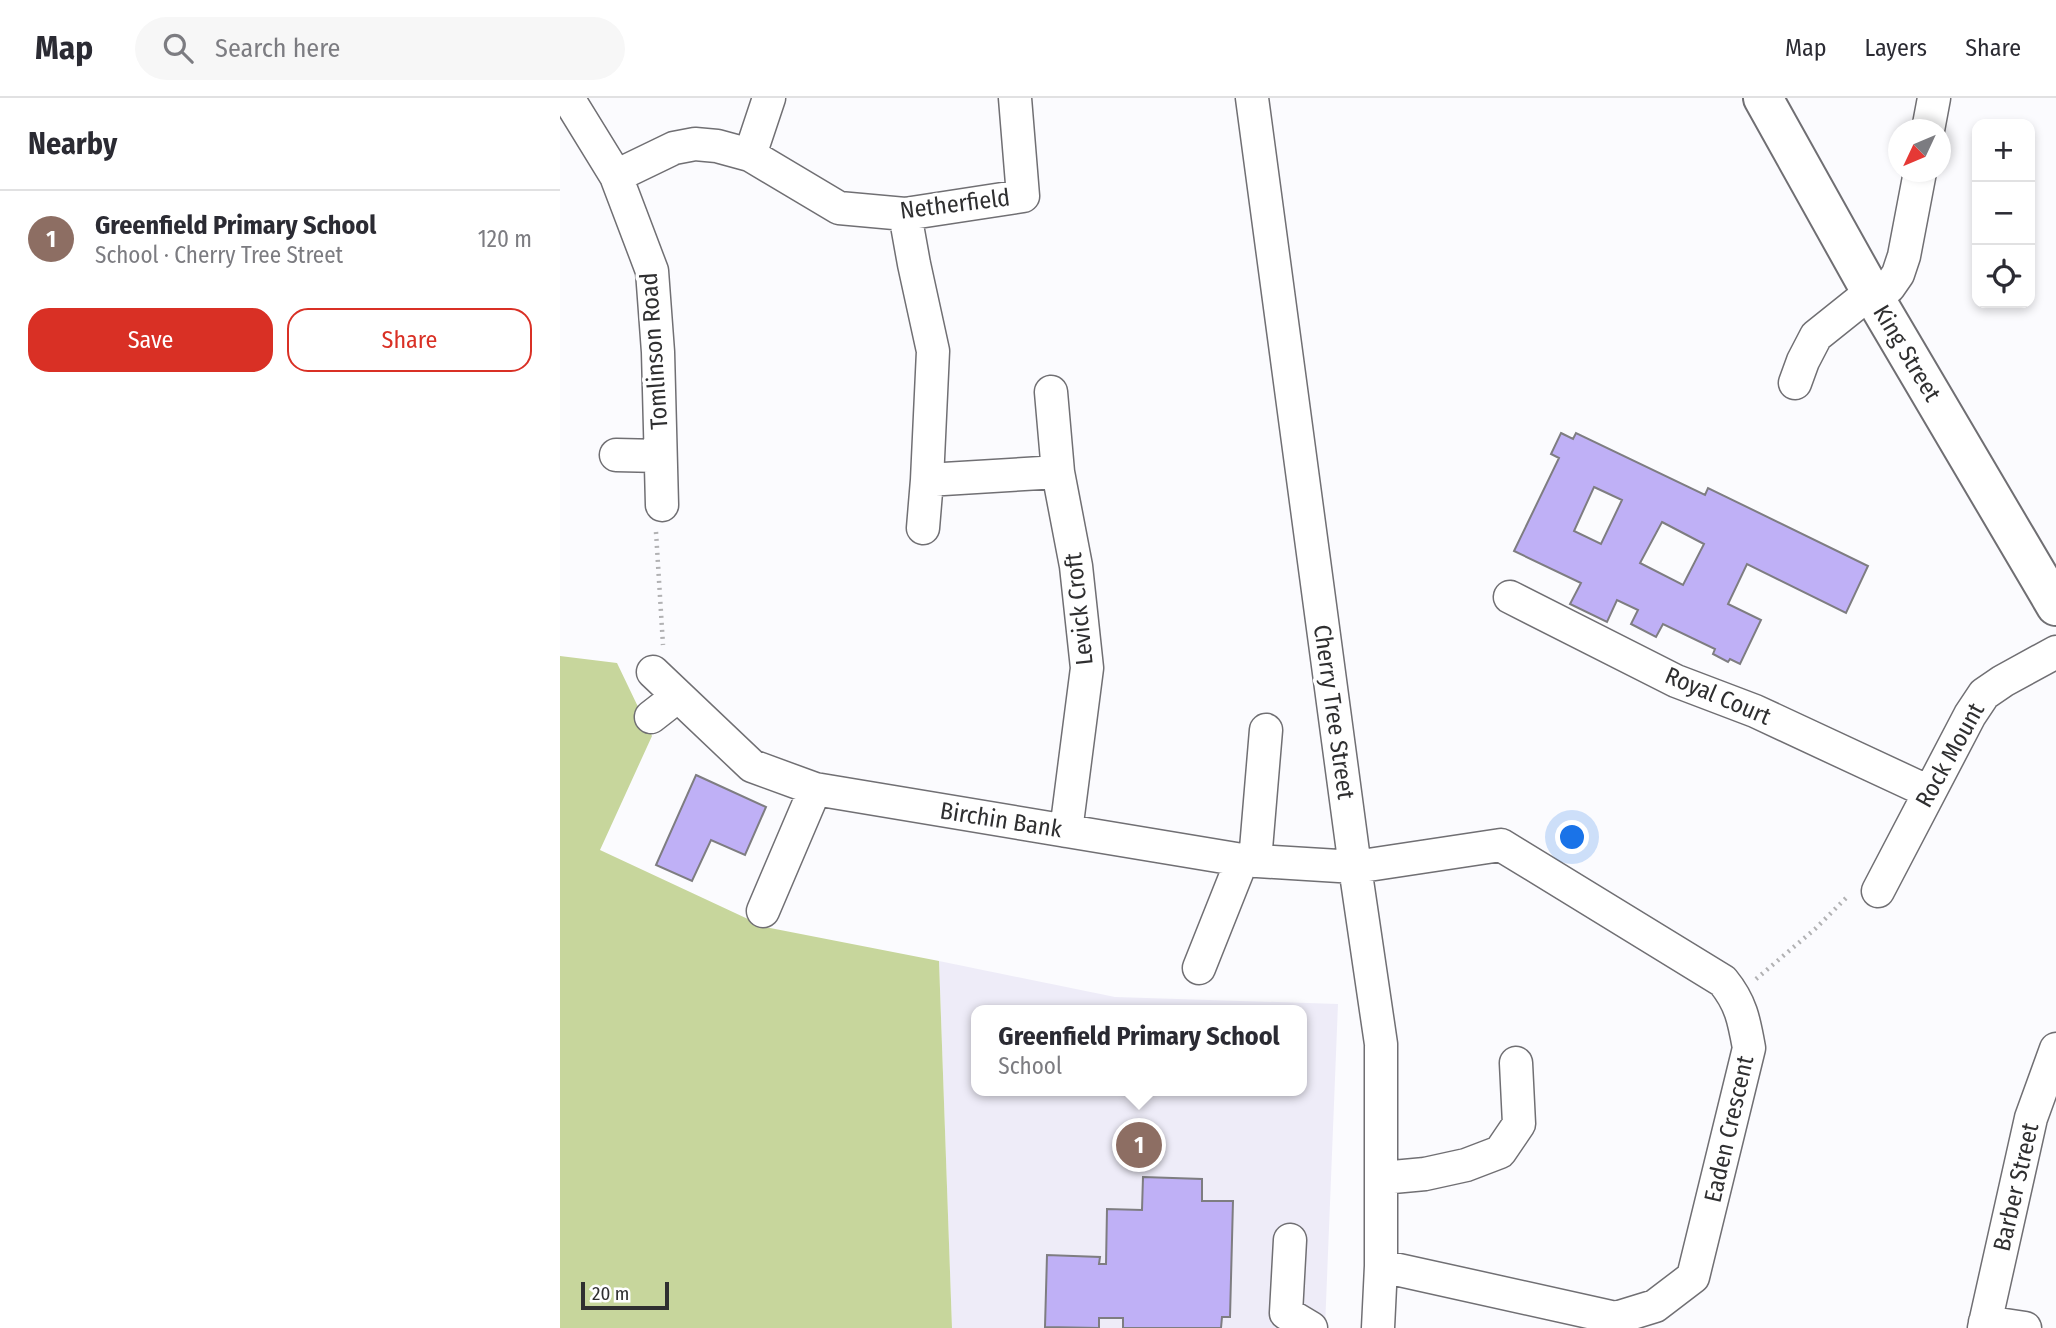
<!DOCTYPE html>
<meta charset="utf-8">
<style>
:root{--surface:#fff;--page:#f7f7f7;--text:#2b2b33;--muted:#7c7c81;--line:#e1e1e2;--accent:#d93025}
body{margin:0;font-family:"Fira Sans Condensed",sans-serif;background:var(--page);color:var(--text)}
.controls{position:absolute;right:21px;top:21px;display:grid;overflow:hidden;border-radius:14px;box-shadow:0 4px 10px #0003}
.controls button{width:63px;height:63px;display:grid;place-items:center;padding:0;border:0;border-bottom:2px solid var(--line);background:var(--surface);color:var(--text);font:35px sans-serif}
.compass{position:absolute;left:1328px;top:21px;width:63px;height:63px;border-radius:50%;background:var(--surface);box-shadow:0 4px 10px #0003;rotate:226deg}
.scale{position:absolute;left:21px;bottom:18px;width:88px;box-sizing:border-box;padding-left:7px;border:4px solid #2f2f30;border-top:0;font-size:19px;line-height:24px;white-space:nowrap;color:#2f2f30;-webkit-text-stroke:5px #fff;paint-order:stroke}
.you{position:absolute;left:1013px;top:740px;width:24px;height:24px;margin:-18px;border:5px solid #fff;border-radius:50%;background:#1a73e8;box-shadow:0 0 0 10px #1a73e833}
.badge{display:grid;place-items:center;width:46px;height:46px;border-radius:50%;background:var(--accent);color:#fff;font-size:23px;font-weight:700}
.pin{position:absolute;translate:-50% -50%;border:4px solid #fff;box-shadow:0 2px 7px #0006}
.popup{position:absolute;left:411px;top:907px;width:336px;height:91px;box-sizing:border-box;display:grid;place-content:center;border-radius:14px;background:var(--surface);filter:drop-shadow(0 2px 5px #0005);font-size:23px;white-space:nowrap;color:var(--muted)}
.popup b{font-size:26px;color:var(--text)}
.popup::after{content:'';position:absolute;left:50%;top:100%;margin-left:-14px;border:14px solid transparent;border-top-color:var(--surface)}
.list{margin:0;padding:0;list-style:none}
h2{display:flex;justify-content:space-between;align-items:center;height:91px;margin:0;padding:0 28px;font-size:30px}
h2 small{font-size:23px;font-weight:400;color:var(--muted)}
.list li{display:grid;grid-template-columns:46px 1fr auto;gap:21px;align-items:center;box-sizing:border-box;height:98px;padding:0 28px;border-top:2px solid var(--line)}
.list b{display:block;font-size:26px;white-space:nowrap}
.list p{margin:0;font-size:23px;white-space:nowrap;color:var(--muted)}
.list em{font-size:23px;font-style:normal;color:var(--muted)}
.actions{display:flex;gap:14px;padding:21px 28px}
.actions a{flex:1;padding:16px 0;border:2px solid var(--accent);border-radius:21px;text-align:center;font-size:24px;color:var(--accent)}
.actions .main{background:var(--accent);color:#fff}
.icon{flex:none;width:38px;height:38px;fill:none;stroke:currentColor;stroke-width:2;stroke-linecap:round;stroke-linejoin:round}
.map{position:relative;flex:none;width:1496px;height:1230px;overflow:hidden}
header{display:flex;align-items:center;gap:42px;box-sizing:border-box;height:98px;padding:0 35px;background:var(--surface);border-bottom:2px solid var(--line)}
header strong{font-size:33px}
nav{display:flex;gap:38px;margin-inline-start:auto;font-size:24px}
.search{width:490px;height:63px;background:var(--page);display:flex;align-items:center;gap:18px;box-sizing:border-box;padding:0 24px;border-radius:38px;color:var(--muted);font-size:26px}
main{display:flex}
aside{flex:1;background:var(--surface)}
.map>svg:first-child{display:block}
.built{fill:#eeecf8;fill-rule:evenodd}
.green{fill:#c7d69c}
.building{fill:#bfb0f6;stroke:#7e7d81;stroke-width:2;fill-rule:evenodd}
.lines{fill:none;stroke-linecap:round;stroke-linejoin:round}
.minor-casing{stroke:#706f73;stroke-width:35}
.major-casing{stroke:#706f73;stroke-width:42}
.path{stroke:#b1b1b3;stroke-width:4.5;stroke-dasharray:2 5;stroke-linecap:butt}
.minor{stroke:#fff;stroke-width:32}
.major{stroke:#fff;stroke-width:38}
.labels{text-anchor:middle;stroke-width:7;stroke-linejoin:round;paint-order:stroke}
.street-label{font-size:24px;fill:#2f2f30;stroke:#fff}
</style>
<header>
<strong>Map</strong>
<div class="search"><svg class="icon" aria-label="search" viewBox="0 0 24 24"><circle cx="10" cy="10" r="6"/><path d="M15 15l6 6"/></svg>Search here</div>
<nav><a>Map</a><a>Layers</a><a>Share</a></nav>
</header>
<main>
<aside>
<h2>Nearby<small></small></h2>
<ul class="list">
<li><span class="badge" style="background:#8d6e63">1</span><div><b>Greenfield Primary School</b><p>School · Cherry Tree Street</p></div><em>120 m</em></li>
</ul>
<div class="actions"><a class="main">Save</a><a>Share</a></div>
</aside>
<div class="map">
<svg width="1496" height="1230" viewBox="0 0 1496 1230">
<rect width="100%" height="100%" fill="#fbfbfe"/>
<!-- built -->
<path class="built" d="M379,863l176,36 223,7 -13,324h-373zM416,912h326v81h-326z"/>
<!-- green -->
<path class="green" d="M0,558l57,7 35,73 -52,114 165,77 174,34 13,367h-392z"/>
<!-- building -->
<path class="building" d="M1001,335l12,6 3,-6 129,62 3,-7 160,78 -22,47 -99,-49 -19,40 33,16 -21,44 -10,-5 -2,3 -15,-8 2,-5 -52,-25 -7,13 -25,-13 7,-14 -21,-10 -10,22 -37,-18 11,-21 -67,-32 45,-93 -8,-4zM1034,389l28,13 -21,44 -27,-13zM1102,424l42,22 -21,41 -43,-22z
M136,677l70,32 -21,48 -34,-15 -19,41 -36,-16z
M583,1079l59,2v22h31l-3,116h-8l-1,11h-98v-10h-24v10l-54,-1 2,-72 53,2 -1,7h7l1,-55 35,1z"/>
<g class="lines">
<!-- minor casing -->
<g class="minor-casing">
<path id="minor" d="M8,0l48,78 36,95 6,81 4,153
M692,0l103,769 26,177v222l-3,62
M1368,32l6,-32
M190,57l19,-57
M56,78l58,-28 21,-4 22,2 33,9 89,53 66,6 118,-18 -8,-98
M345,116l9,50 19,87 -6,129 131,-8 18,94 11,102 -21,163
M1314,199l15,-10 9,-13 6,-18 16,-84
M1235,285l8,-22 13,-25 55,-44
M491,294l7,80
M56,357l44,1
M363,430l4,-48
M950,499l166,84 79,30 174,81
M93,574l99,94 63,23 427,71 113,7 146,-22 222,136c18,22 21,39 26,67l-56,229 -38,29 -39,12 -235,-52
M91,619l27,-21
M695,763l11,-131
M1318,793l92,-176 14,-21 19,-13 53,-29
M203,813l52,-122
M639,870l43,-108
M822,1080l43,-4 41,-9 34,-13 19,-28 -3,-61
M730,1142l-4,73 25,15
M1425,1224l40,6
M1424,1230l47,-210 25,-69"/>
</g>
<!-- major casing -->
<g class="major-casing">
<path id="major" d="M1203,0l111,199 182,309"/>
</g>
<!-- path -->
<path class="path" d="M96,434l7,113
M1196,881l59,-50 33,-33"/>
<!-- minor -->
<use href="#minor" class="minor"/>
<!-- major -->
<use href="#major" class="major"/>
</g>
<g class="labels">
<!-- street labels -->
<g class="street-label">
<text transform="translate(395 106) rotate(-7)" y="8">Netherfield</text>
<text transform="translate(94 253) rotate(-94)" y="8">Tomlinson Road</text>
<text transform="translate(1347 255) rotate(59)" y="8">King Street</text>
<text transform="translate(519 511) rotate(-96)" y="8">Levick Croft</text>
<text transform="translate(1158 598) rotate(23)" y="8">Royal Court</text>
<text transform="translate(774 614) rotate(82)" y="8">Cherry Tree Street</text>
<text transform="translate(1390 657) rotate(-61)" y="8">Rock Mount</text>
<text transform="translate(441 722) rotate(9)" y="8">Birchin Bank</text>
<text transform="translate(1169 1031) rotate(-77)" y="8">Eaden Crescent</text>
<text transform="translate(1456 1089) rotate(-77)" y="8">Barber Street</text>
</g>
</g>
</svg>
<div class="controls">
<button>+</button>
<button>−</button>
<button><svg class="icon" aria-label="locate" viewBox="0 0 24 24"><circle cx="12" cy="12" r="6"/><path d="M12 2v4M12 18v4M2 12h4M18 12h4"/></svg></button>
</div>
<svg class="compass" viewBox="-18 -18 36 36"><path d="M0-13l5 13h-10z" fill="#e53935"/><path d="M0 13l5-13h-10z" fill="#7c7c81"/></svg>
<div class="scale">20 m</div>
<div class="you"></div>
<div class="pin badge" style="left:579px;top:1047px;background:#8d6e63">1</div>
<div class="popup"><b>Greenfield Primary School</b>School</div>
</div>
</main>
